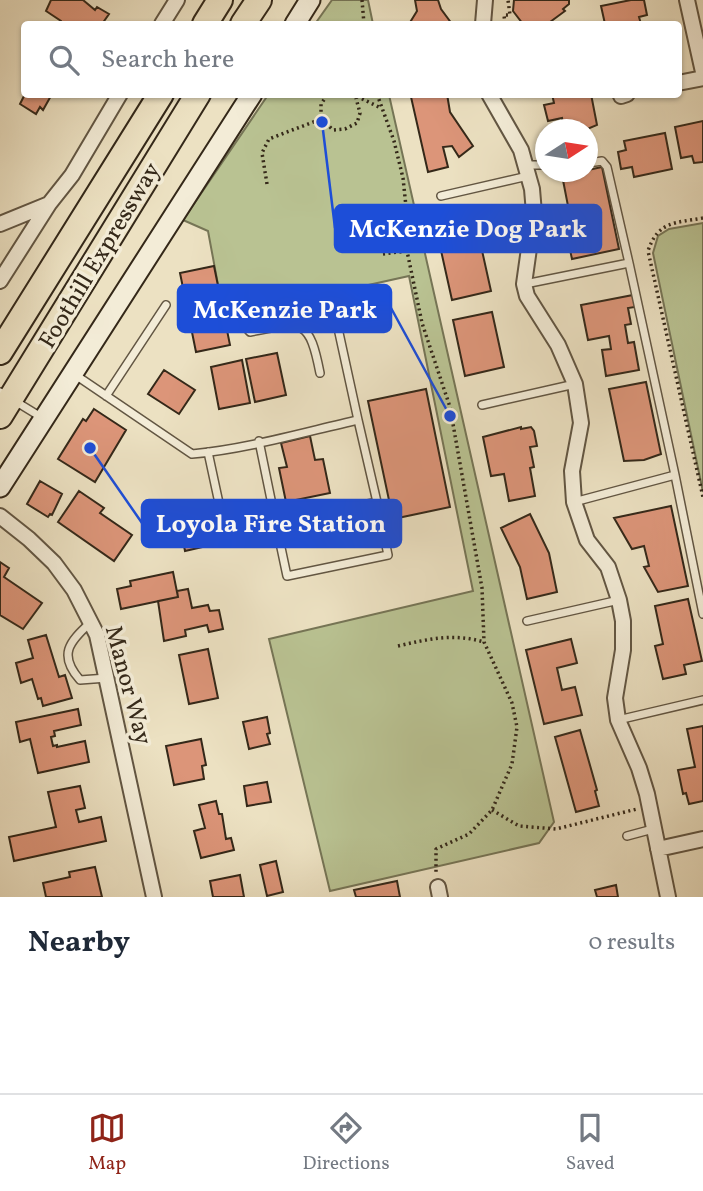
<!DOCTYPE html>
<style>
:root{--surface:#fff;--page:#f6f6f7;--text:#1f2937;--muted:#747a83;--line:#e0e1e3;--accent:#8f2418}
body{margin:0;font-family:Vollkorn,serif;background:var(--page);color:var(--text)}
.compass{position:absolute;left:535px;top:119px;width:63px;height:63px;border-radius:50%;background:var(--surface);box-shadow:0 2px 5px #0004;rotate:78deg}
.list{margin:0;padding:0;list-style:none}
h2{display:flex;justify-content:space-between;align-items:center;height:91px;margin:0;padding:0 28px;font-size:30px}
h2 small{font-size:23px;font-weight:400;color:var(--muted)}
.icon{flex:none;width:38px;height:38px;fill:none;stroke:currentColor;stroke-width:2;stroke-linecap:round;stroke-linejoin:round}
.map{position:relative;flex:none;width:703px;height:897px;overflow:hidden}
.search{position:absolute;background:var(--surface);box-shadow:0 2px 5px #0004;left:21px;right:21px;top:21px;height:77px;display:flex;align-items:center;gap:18px;box-sizing:border-box;padding:0 24px;border-radius:7px;color:var(--muted);font-size:26px}
.sheet{height:196px;background:var(--surface)}
nav{display:flex;justify-content:space-around;align-items:center;box-sizing:border-box;height:98px;border-top:2px solid var(--line);background:var(--surface);font-size:19px;color:var(--muted)}
nav a{display:grid;justify-items:center;gap:4px}
nav .on{color:var(--accent)}
.map>svg:first-child{display:block}
.green{fill:#b9c292;stroke:#767556;stroke-width:2}
.building{fill:#dc9579;stroke:#342819;stroke-width:2}
.lines{fill:none;stroke-linecap:round;stroke-linejoin:round}
.lane-casing{stroke:#625643;stroke-width:10}
.street-casing{stroke:#625643;stroke-width:18}
.secondary-casing{stroke:#342819;stroke-width:23}
.highway-casing{stroke:#342819;stroke-width:28}
.path{stroke:#342819;stroke-width:3.5;stroke-dasharray:2 3.5;stroke-linecap:butt}
.lane{stroke:#f3ecd7;stroke-width:7}
.street{stroke:#f3ecd7;stroke-width:14}
.secondary{stroke:#f3ecd7;stroke-width:19}
.highway{stroke:#ece1c2;stroke-width:24}
.labels{text-anchor:middle;stroke-width:7;stroke-linejoin:round;paint-order:stroke}
.street-label{font-size:24px;fill:#342819;stroke:#f3ecd7}
.leader{fill:none;stroke:#1d4ed8;stroke-width:2.5}
.callout-dot{fill:#1d4ed8;stroke:#f3ecd7;stroke-width:2.5}
.callout{fill:#1d4ed8;stroke:#1d4ed8;stroke-width:2.5}
.callout-label{font-size:26px;text-anchor:middle;font-weight:bold;fill:#fff}
</style>
<div class="map">
<svg width="703" height="897" viewBox="0 0 703 897">
<rect width="100%" height="100%" fill="#ece1c2"/>
<filter id="stains"><feTurbulence type="fractalNoise" baseFrequency=".00286" numOctaves="4"/><feColorMatrix values="0 0 0 0 .2 0 0 0 0 .09 0 0 0 0 .02 0 0 0 .5 -.17"/></filter>
<radialGradient id="worn" r=".72"><stop offset=".6" stop-color="#630" stop-opacity="0"/><stop offset="1" stop-color="#630" stop-opacity=".3"/></radialGradient>
<!-- green -->
<path class="green" d="M332,0h36l5,24h-58z
M268,95h121l165,727 -15,21 -209,48 -61,-252 204,-48 -64,-315 -185,41 -16,-86 -25,-11z
M703,223v269l-50,-239 5,-17 11,-7z"/>
<!-- building -->
<path class="building" d="M51,0h32l12,10 2,-3 12,7 -7,10h-39l-2,-3 -15,-10z
M415,0h23l3,9 11,15h-43l8,-13z
M514,0h55v4l-6,5 2,2 -15,11h-8l-3,2h-16l-10,-13z
M631,0h13l3,15 -8,2 2,7h-36l-4,-18z
M25,94h27l-9,16 -3,-3 -4,7 -16,-10z
M447,94l3,18 23,34 -14,11 -7,-11 -9,1 5,20 -20,5 -17,-75z
M552,94h39l6,31 -12,5h-21l-2,-12 -14,3 -4,-16 10,-2z
M703,121v41l-9,1 -2,-7 -11,2 -6,-31z
M665,133l7,36 -38,8 -2,-10 -11,2 -3,-17 8,-2 -2,-9z
M602,167l17,82 -47,10 -10,-46 7,-2 -7,-36 26,-3v-2z
M467,212l8,36 6,-2 10,45 -39,9 -18,-81z
M214,266l16,79 -34,7 -16,-79z
M633,295l2,12 -7,1 3,16 -6,1 3,18 6,-1 5,28 -33,6 -4,-26 9,-1 -2,-13 -21,4 -7,-35z
M492,312l12,55 -39,9 -12,-56z
M277,353l9,42 -31,7 -9,-43z
M242,360l8,43 -31,6 -8,-42z
M164,370l31,20 -16,24 -31,-20z
M646,382l15,72 -17,6 -20,1 -15,-72z
M426,389l24,118 -57,12 -25,-118z
M94,409l32,21 -31,52 -37,-23 25,-40 3,2z
M521,427v2l10,-2 3,4 3,15 -7,1 4,20 -4,1 5,28 -26,5 -5,-27 -13,2 -8,-39z
M310,436l5,24 8,-1 7,34 -44,9 -7,-34 8,-1 -6,-24z
M40,481l22,13 -10,21 -2,-1 -2,3 -21,-13z
M79,491l25,17 -4,5 32,22 -18,26 -56,-39z
M671,506l17,80 -30,6 -14,-25 5,-1 -5,-20 -12,3 -18,-31z
M530,514l19,39 8,39 -30,7 -7,-32 -19,-39z
M265,517l3,15 -83,19 -3,-15z
M0,562l9,6 -5,9 38,26 -19,26 -23,-14z
M173,572l5,25 -57,12 -4,-20 14,-3 -1,-5z
M188,589l4,19 16,-3 2,6 9,-1 4,19 -14,3 -2,-7 -22,5 1,6 -22,5 -6,-40 20,-4 -1,-6z
M688,599l14,62 -18,4 2,9 -23,5 -8,-33 8,-2 -8,-38z
M46,635l13,42 6,-2 7,23 -29,8 -2,-8 -3,1 -6,-20 -11,4 -5,-20 17,-5 -5,-18z
M571,639l6,24 -20,5 5,22 13,-3 7,28 -38,9 -18,-74z
M208,649l10,49 -29,6 -10,-49z
M78,709l3,16 -27,6 1,5 -4,1 2,9 4,-1v2l28,-6 4,21 -51,11 -8,-34 -10,3 -4,-20z
M267,717l3,16 -3,1 3,10 -21,5 -6,-27z
M703,726v75l-14,3 -3,-11 -3,1 -5,-24 17,-3 -8,-38z
M580,730l17,60 -2,1 4,15 -23,6 -21,-75z
M201,739l5,26 -4,1 2,13 -30,6 -8,-39z
M267,782l4,20 -24,4 -3,-20z
M80,786l5,22 -9,2 3,12 22,-5 5,24 -92,20 -5,-24 47,-10 -8,-35z
M216,801l3,13h3l4,25 5,-1 3,12 -33,8 -7,-27 11,-3 -6,-23z
M276,861l7,31 -16,4 -7,-31z
M95,867l7,30h-56l-3,-14 27,-6 -1,-5z
M240,875l4,22h-31l-3,-16z
M397,881l3,16h-44l-2,-7z
M616,885l2,12h-21l-2,-7z"/>
<g class="lines">
<!-- lane casing -->
<g class="lane-casing">
<path id="lane" d="M588,163l14,-2 5,6 22,96
M526,165h20
M441,196l87,-20
M525,284l104,-21 46,212
M232,289l6,30 12,13c52,-10 59,-15 70,41
M336,319l22,101
M74,374l118,80c55,-5 113,-22 166,-34l19,82 -101,22 -17,-83
M0,392l41,25
M106,396l60,-91
M482,405l93,-21
M208,452l14,65 51,-11
M574,502l101,-27 28,139
M276,524l11,52 101,-21 -11,-53
M527,621l92,-21
M90,623c-21,19 -32,32 -10,57l27,-2
M618,720l85,-20
M627,836l26,-7"/>
</g>
<!-- street casing -->
<g class="street-casing">
<path id="street" d="M687,0l16,72
M162,24l15,-24
M483,24l2,-24
M678,83l25,-5
M489,94l32,56 11,39 2,24 -10,71 3,12 31,49 17,39 6,39 -9,48 2,31 13,38 21,27 11,33 4,21v29l-8,48 3,22 21,48 8,26 21,103
M621,96l6,-2
M0,224l49,-20 23,-29 48,-81
M0,281l49,-77
M0,516l29,23 25,24 20,27 23,45 57,262
M658,849l45,-10
M438,887l2,10"/>
</g>
<!-- secondary casing -->
<g class="secondary-casing">
<path id="secondary" d="M295,24l15,-24
M0,487l252,-393"/>
</g>
<!-- highway casing -->
<g class="highway-casing">
<path id="highway" d="M205,24l15,-24
M243,24l16,-24
M0,352l161,-258
M0,416l198,-322"/>
</g>
<!-- path -->
<path class="path" d="M362,0l2,24
M505,24l-1,-9h6l-2,-15
M352,94l29,14
M377,94l17,47 9,37 4,38v35l15,72 28,84 32,181 2,54 28,61 5,24 -5,37 -20,46 -23,24 -33,15v26
M322,119l11,11 12,-1 12,-6 3,-10 -4,-15
M267,184l-5,-31 7,-14 52,-20v-15l7,-10
M703,218c-28,5 -45,3 -55,33l55,246
M383,254l24,-3
M398,646c30,-7 56,-13 86,-4
M492,810l27,16 37,3 81,-20"/>
<!-- lane -->
<use href="#lane" class="lane"/>
<!-- street -->
<use href="#street" class="street"/>
<!-- secondary -->
<use href="#secondary" class="secondary"/>
<!-- highway -->
<use href="#highway" class="highway"/>
</g>
<g class="labels">
<!-- street labels -->
<g class="street-label">
<text transform="translate(99 255) rotate(-59)" y="8">Foothill Expressway</text>
<text transform="translate(129 685) rotate(75)" y="8">Manor Way</text>
</g>
</g>
<!-- callouts -->
<path class="leader" d="M322 122L335 228M450 416L391 308M90 448L142 523"/>
<g class="callout-dot">
<circle cx="322" cy="122" r="7"/>
<circle cx="450" cy="416" r="7"/>
<circle cx="90" cy="448" r="7"/>
</g>
<g class="callout">
<rect x="335" y="205" width="266" height="47" rx="7"/>
<rect x="178" y="285" width="213" height="47" rx="7"/>
<rect x="142" y="500" width="259" height="47" rx="7"/>
</g>
<g class="callout-label">
<text x="468" y="237">McKenzie Dog Park</text>
<text x="285" y="318">McKenzie Park</text>
<text x="271" y="532">Loyola Fire Station</text>
</g>
<rect width="100%" height="100%" filter="url(#stains)"/>
<rect width="100%" height="100%" fill="url(#worn)"/>
</svg>
<svg class="compass" viewBox="-18 -18 36 36"><path d="M0-13l5 13h-10z" fill="#e53935"/><path d="M0 13l5-13h-10z" fill="#747a83"/></svg>
<div class="search"><svg class="icon" aria-label="search" viewBox="0 0 24 24"><circle cx="10" cy="10" r="6"/><path d="M15 15l6 6"/></svg>Search here</div>
</div>
<section class="sheet">
<h2>Nearby<small>0 results</small></h2>
<ul class="list">
</ul>
</section>
<nav>
<a class="on"><svg class="icon" aria-label="map" viewBox="0 0 24 24"><path d="M3 6l6-2 6 2 6-2v14l-6 2-6-2-6 2zM9 4v14M15 6v14"/></svg>Map</a>
<a><svg class="icon" aria-label="directions" viewBox="0 0 24 24"><path d="M12 3l9 9-9 9-9-9zM9 14v-3h6M13 9l2 2-2 2"/></svg>Directions</a>
<a><svg class="icon" aria-label="saved" viewBox="0 0 24 24"><path d="M7 4h10v16l-5-4-5 4z"/></svg>Saved</a>
</nav>
